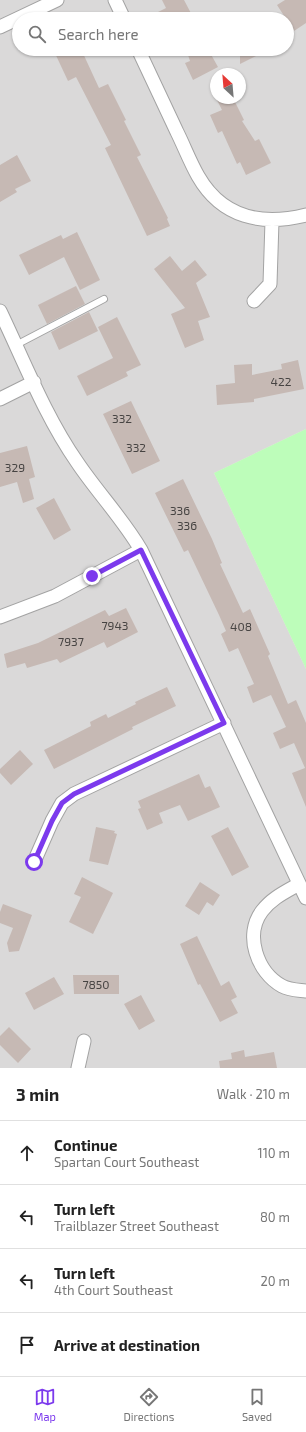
<!DOCTYPE html>
<meta charset="utf-8">
<style>
:root{--surface:#fff;--page:#f6f6f6;--text:#222;--muted:#767676;--line:#e0e0e0;--accent:#7c3aed}
body{margin:0;font-family:"Exo 2",sans-serif;background:var(--page);color:var(--text)}
.compass{position:absolute;left:210px;top:68px;width:36px;height:36px;border-radius:50%;background:var(--surface);box-shadow:0 1px 3px #0004;rotate:334deg}
.stop{position:absolute;width:12px;height:12px;margin:-9px;border:3px solid #7c3aed;border-radius:50%;background:#fff}
.stop.end{background:#7c3aed;border-color:#fff;box-shadow:0 1px 4px #0008}
.list{margin:0;padding:0;list-style:none}
h2{display:flex;justify-content:space-between;align-items:center;height:52px;margin:0;padding:0 16px;font-size:17px}
h2 small{font-size:13px;font-weight:400;color:var(--muted)}
.list li{display:grid;grid-template-columns:26px 1fr auto;gap:12px;align-items:center;box-sizing:border-box;height:64px;padding:0 16px;border-top:1px solid var(--line)}
.list b{display:block;font-size:15px;white-space:nowrap}
.list p{margin:0;font-size:13px;white-space:nowrap;color:var(--muted)}
.list em{font-size:13px;font-style:normal;color:var(--muted)}
.icon{flex:none;width:22px;height:22px;fill:none;stroke:currentColor;stroke-width:2;stroke-linecap:round;stroke-linejoin:round}
.map{position:relative;flex:none;width:306px;height:1068px;overflow:hidden}
.search{position:absolute;background:var(--surface);box-shadow:0 1px 3px #0004;left:12px;right:12px;top:12px;height:44px;display:flex;align-items:center;gap:10px;box-sizing:border-box;padding:0 14px;border-radius:22px;color:var(--muted);font-size:15px}
.sheet{height:308px;background:var(--surface)}
nav{display:flex;justify-content:space-around;align-items:center;box-sizing:border-box;height:56px;border-top:1px solid var(--line);background:var(--surface);font-size:11px;color:var(--muted)}
nav a{display:grid;justify-items:center;gap:2px}
nav .on{color:var(--accent)}
.map>svg:first-child{display:block}
.residential{fill:#dad9d9;fill-rule:evenodd}
.park{fill:#bdfdba}
.building{fill:#c6b9b4}
.lines{fill:none;stroke-linecap:round;stroke-linejoin:round}
.service-casing{stroke:#a3a3a3;stroke-width:8}
.minor-casing{stroke:#a3a3a3;stroke-width:15}
.service{stroke:#fff;stroke-width:6}
.minor{stroke:#fff;stroke-width:13}
.route{stroke:#7c3aed;stroke-width:5}
.labels{text-anchor:middle;stroke-width:3;stroke-linejoin:round;paint-order:stroke}
.number-label{font-size:12px;fill:#464342}
</style>
<div class="map">
<svg width="306" height="1068" viewBox="0 0 306 1068">
<rect width="100%" height="100%" fill="#eee8e1"/>
<!-- residential -->
<path class="residential" d="M0,0h306v429l-92,44 92,196v399h-306zM19,19h268v30h-268zM216,74h24v24h-24z"/>
<!-- park -->
<path class="park" d="M306,429v240l-92,-196z"/>
<!-- building -->
<path class="building" d="M162,0h22l10,19h-50l22,-11z
M285,0h21v23l-12,8 -17,-26z
M53,49h28l18,39 9,-4 18,36 -2,1 17,34 -4,2 31,61 -1,1 3,7 -23,10 -42,-88 6,-3 -35,-68 -8,4z
M186,49h22l10,18 -25,13 -8,-17 5,-2z
M240,49h30l-30,15z
M216,98h17l11,22 -2,1 13,20 4,-2 12,24 -25,12 -6,-13 -3,2 -15,-33 -4,2 -8,-18 12,-5z
M17,155l14,26 -16,8 2,3 -17,10v-37z
M77,232l23,48 -20,10 -16,-33 -35,18 -10,-20 42,-20 2,4z
M170,256l12,15 13,-11 12,15 -11,8 14,34 -12,4 6,19 -19,8 -14,-34 14,-6 -31,-39z
M76,286l9,18 -38,20 -9,-19z
M89,312l9,19 -39,19 -8,-18z
M117,317l24,48 -15,7 2,4 -41,20 -10,-20 36,-18 -15,-31z
M298,360l6,29 -50,10v3l-37,3 -1,-20 19,-2 -1,-18 18,-1v11l30,-6 -1,-5z
M131,401l29,60 -28,13 -29,-60z
M27,446l8,31 -6,2 5,20 -11,4 -6,-21 -17,5v-34z
M183,479l29,60 10,24 -2,1 23,49 7,-4 20,45 -2,2 20,48 8,-4 10,23v84l-14,-34 13,-5 -11,-25 -14,6 -7,-16 13,-6 -15,-32 -18,8 -6,-16 7,-3 -16,-36 -9,4 -8,-18 5,-3 -7,-16 -31,-65 -4,2 -29,-59z
M54,498l17,32 -17,10 -18,-32z
M126,608l12,24 -31,16 -3,-6 -44,21 -3,-4 -30,9 -2,-5 -18,5 -3,-14 34,-11 67,-33 4,6z
M167,687l9,19 -44,21 1,2 -79,40 -10,-19 47,-24 -1,-4 16,-8 2,4 28,-14 -1,-2z
M20,750l13,14 -22,21 -11,-12v-4z
M199,774l6,14 5,-2 10,21 -32,14 -8,-16 -21,8 4,10 -16,7 -9,-21 3,-1 -3,-7z
M96,827l19,4 -1,2 3,1 -9,31 -19,-4z
M228,827l21,40 -17,9 -21,-40z
M82,877l31,16 -20,41 -24,-12 12,-25 -7,-3z
M200,882l20,13 -7,11 -6,-4 -8,13 -14,-9z
M3,904l29,11 -13,36 -10,1 -2,-9 6,-15 -13,-5v-11z
M197,936l24,50 8,-5 8,16 -6,3 7,13 -18,9 -20,-38 -2,1 -18,-41z
M73,975h46v19h-45z
M54,977l10,17 -30,16 -9,-17z
M141,995l14,26 -16,9 -15,-26z
M9,1027l22,22 -13,14 -18,-18v-9z
M244,1050l1,7 29,-5 3,16h-57l-1,-7 13,-2 -1,-6z"/>
<g class="lines">
<!-- service casing -->
<g class="service-casing">
<path id="service" d="M16,345l88,-46"/>
</g>
<!-- minor casing -->
<g class="minor-casing">
<path id="minor" d="M115,0l9,19
M0,27l57,-27
M138,49c13,28 26,55 39,83 7,14 13,30 21,44 24,42 64,50 108,39
M254,301l16,-17 2,-63
M0,311c24,50 45,105 77,151 20,30 46,57 64,88l165,348
M0,399l34,-17
M0,617l55,-21 86,-46
M34,862l18,-41 10,-18 12,-9 150,-71
M299,884c-14,8 -27,14 -37,27 -18,24 -5,61 20,75 7,4 16,4 24,5
M78,1068l6,-27"/>
</g>
<!-- service -->
<use href="#service" class="service"/>
<!-- minor -->
<use href="#minor" class="minor"/>
</g>
<g class="lines">
<!-- route -->
<path class="route" d="M34,862l18,-41 10,-18 12,-9 150,-71 -83,-173 -49,26"/>
</g>
<g class="labels">
<!-- number labels -->
<g class="number-label">
<text x="281" y="386">422</text>
<text x="122" y="423">332</text>
<text x="136" y="452">332</text>
<text x="15" y="472">329</text>
<text x="180" y="515">336</text>
<text x="187" y="530">336</text>
<text x="115" y="630">7943</text>
<text x="241" y="631">408</text>
<text x="71" y="646">7937</text>
<text x="96" y="989">7850</text>
</g>
</g>
</svg>
<svg class="compass" viewBox="-18 -18 36 36"><path d="M0-13l5 13h-10z" fill="#e53935"/><path d="M0 13l5-13h-10z" fill="#767676"/></svg>
<div class="stop" style="left:34px;top:862px"></div>
<div class="stop end" style="left:92px;top:576px"></div>
<div class="search"><svg class="icon" aria-label="search" viewBox="0 0 24 24"><circle cx="10" cy="10" r="6"/><path d="M15 15l6 6"/></svg>Search here</div>
</div>
<section class="sheet">
<h2>3 min<small>Walk · 210 m</small></h2>
<ul class="list">
<li><svg class="icon" aria-label="ahead" viewBox="0 0 24 24"><path d="M12 20V5M6 11l6-6 6 6"/></svg><div><b>Continue</b><p>Spartan Court Southeast</p></div><em>110 m</em></li>
<li><svg class="icon" aria-label="left" viewBox="0 0 24 24"><path d="M17 20v-9H6M10 6l-5 5 5 5"/></svg><div><b>Turn left</b><p>Trailblazer Street Southeast</p></div><em>80 m</em></li>
<li><svg class="icon" aria-label="left" viewBox="0 0 24 24"><path d="M17 20v-9H6M10 6l-5 5 5 5"/></svg><div><b>Turn left</b><p>4th Court Southeast</p></div><em>20 m</em></li>
<li><svg class="icon" aria-label="arrive" viewBox="0 0 24 24"><path d="M6 21V4h12l-3 4 3 4H6"/></svg><div><b>Arrive at destination</b></div></li>
</ul>
</section>
<nav>
<a class="on"><svg class="icon" aria-label="map" viewBox="0 0 24 24"><path d="M3 6l6-2 6 2 6-2v14l-6 2-6-2-6 2zM9 4v14M15 6v14"/></svg>Map</a>
<a><svg class="icon" aria-label="directions" viewBox="0 0 24 24"><path d="M12 3l9 9-9 9-9-9zM9 14v-3h6M13 9l2 2-2 2"/></svg>Directions</a>
<a><svg class="icon" aria-label="saved" viewBox="0 0 24 24"><path d="M7 4h10v16l-5-4-5 4z"/></svg>Saved</a>
</nav>
